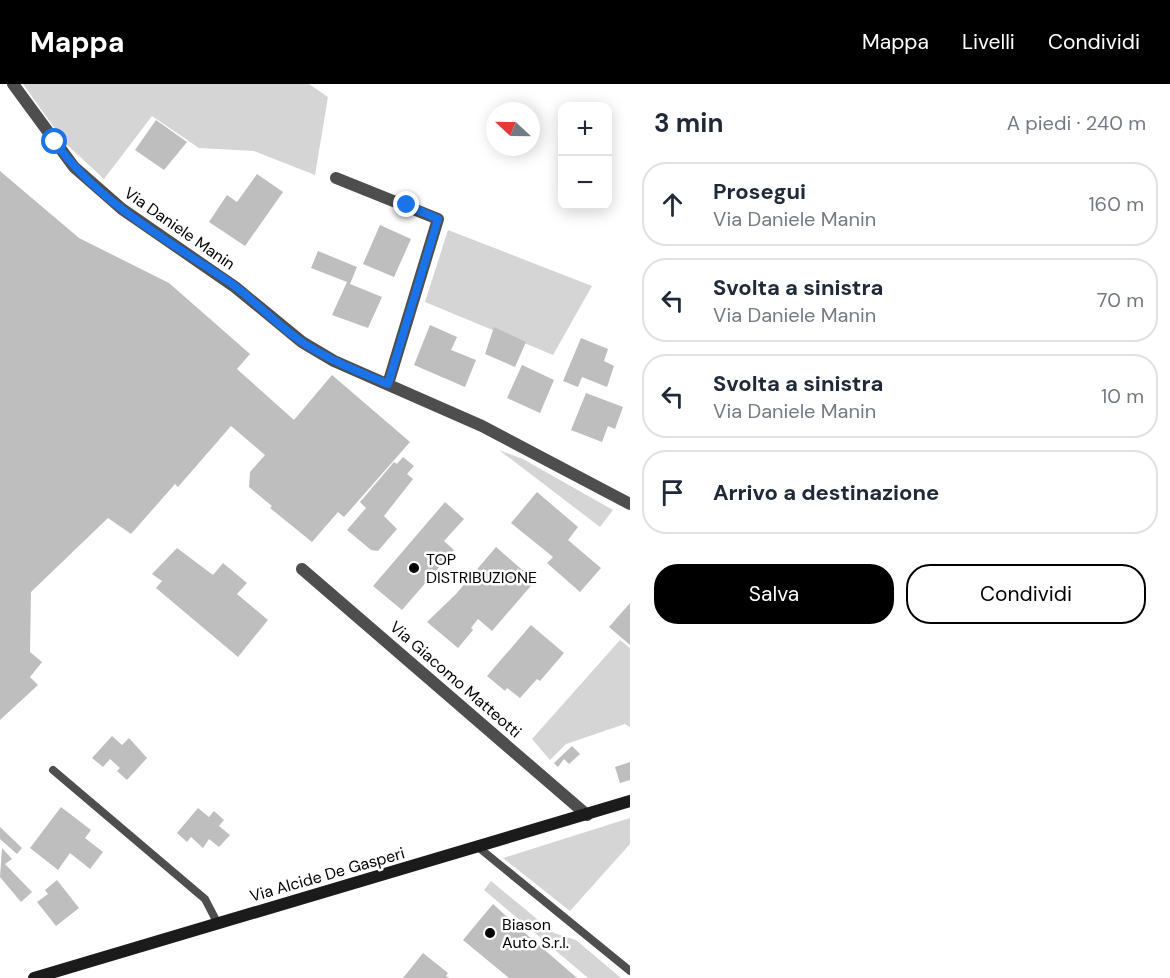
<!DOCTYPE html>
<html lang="it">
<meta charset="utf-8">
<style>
:root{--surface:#fff;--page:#f2f2f3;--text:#1f2937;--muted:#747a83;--line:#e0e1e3;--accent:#000}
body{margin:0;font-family:"DM Sans",sans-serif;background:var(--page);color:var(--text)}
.controls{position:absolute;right:18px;top:18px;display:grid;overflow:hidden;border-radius:12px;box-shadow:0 3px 15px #0003}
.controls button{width:54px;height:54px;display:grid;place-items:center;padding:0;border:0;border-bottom:2px solid var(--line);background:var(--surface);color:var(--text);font:30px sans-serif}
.compass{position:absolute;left:486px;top:18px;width:54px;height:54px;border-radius:50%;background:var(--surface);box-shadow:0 3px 15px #0003;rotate:292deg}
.stop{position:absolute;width:18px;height:18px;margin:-14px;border:4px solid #1a73e8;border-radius:50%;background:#fff}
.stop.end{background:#1a73e8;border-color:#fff;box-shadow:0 2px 6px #0008}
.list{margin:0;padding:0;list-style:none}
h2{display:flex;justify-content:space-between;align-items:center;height:78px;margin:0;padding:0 24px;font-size:26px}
h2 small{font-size:20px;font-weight:400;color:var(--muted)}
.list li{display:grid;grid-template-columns:39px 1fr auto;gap:18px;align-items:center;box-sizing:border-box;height:84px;margin:0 12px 12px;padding:0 12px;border:2px solid var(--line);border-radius:24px}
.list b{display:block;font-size:22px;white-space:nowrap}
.list p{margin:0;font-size:20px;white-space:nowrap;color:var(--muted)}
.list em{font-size:20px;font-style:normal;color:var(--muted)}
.actions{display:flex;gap:12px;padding:18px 24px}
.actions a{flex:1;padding:14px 0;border:2px solid var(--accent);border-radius:24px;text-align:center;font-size:21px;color:var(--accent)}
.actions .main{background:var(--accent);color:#fff}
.icon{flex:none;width:33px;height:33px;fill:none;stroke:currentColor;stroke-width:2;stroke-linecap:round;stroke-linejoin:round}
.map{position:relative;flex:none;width:630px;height:894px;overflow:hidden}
header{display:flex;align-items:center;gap:36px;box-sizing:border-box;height:84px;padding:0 30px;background:var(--accent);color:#fff}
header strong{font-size:28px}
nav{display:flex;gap:33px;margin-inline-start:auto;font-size:21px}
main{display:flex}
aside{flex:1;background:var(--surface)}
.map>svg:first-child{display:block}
.green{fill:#d5d5d5}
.building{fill:#bebebe}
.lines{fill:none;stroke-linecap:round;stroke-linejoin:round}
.lane{stroke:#4e4e4e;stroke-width:8}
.street{stroke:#4e4e4e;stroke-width:12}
.secondary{stroke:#1b1b1b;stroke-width:12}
.route{stroke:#1a73e8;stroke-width:8}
.poi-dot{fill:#000;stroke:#fff;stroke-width:2}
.labels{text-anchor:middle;stroke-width:5;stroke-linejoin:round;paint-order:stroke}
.street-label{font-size:16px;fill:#000;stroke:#fff}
.poi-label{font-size:16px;fill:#000;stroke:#fff;text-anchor:start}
</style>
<header>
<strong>Mappa</strong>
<nav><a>Mappa</a><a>Livelli</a><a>Condividi</a></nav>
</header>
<main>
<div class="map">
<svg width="630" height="894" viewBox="0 0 630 894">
<rect width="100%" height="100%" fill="#fff"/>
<!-- green -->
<path class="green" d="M23,0h286l19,13 -13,78 -61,-24 -55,-3 -47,-32 -48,63 -39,-36z
M448,146l144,56 -39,69 -128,-53z
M499,366l24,9 90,51 -13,17z
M620,556l10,8v79l-5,-3 -59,20 -16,16 -18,-21z
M630,734v26l-60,67 -67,-53z
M491,797l63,52 22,7 45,38h-33l-104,-88z"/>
<!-- building -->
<path class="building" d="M156,36l31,22 -23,28 -29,-20z
M0,87l79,67 90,45 81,71 -13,15 57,51 38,-45 78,67 -66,75 -6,-5 -26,30 -42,-34 2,-2 -23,-19 1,-15 15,-17 -34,-29 -53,61 -3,-3 -44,50 -23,-16 -77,74 -1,60 12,10 -12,15 8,8 -38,35z
M257,90l26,18 -38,54 -36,-24 18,-27 10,7z
M380,141l31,14 -17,38 -31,-13z
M318,167l39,16 -7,17 32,13 -14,31 -36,-13 15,-33 -36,-14z
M430,241l27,12 -6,13 25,10 -11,27 -51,-22z
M494,243l32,15 -11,25 -30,-13z
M581,254l27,11 -4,12 10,5 -7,21 -25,-10 -4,10 -15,-6z
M522,281l32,15 -14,33 -33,-15z
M586,309l37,14 -8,22 -7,-3 -6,16 -31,-12z
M403,373l11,9 -7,8 6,5 -29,37 13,13 -19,22 -7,-1 -24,-20 19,-22 -6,-6 34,-40 3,2z
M537,408l41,35 -10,13 33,28 -21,24 -33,-29 6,-6 -42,-34z
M445,418l19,17 -20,22 10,9 -52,60 -29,-24z
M496,463l39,34 -43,50 -14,-12 -7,9 2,2 -15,18 -31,-26 29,-28z
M177,464l36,27 10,-12 24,20 -10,11 31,26 -30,37 -82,-69 6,-7 -10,-7z
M630,519v42l-21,-18z
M531,541l33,28 -24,28 -3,-2 -17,19 -13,-10 -2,3 -18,-15z
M112,652l10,9 7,-7 18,20 -20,22 -10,-9 3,-3 -10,-9 -7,8 -11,-9z
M572,662l8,8 -11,10 -5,-5 -6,8 -4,-4z
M630,678v18l-10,3 -5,-16z
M61,723l30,23 -6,8 18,14 -13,17 -20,-16 -12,17 -28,-22z
M198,724l11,9 5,-6 10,9 -5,6 11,9 -11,12 -10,-8 -6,9 -12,-11 -4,5 -10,-9z
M0,743l22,21 -5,6 -17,-15z
M2,764l10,11 -7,5 27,28 -11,10 -21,-25z
M57,796l22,28 -23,18 -19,-24 11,-8 -3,-4z
M493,820l24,22 60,52h-68l-46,-38z
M423,869l25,20 -2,3 3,2h-46z"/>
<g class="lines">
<!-- lane -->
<path class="lane" d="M53,686l152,129 13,25
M478,763l152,124"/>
<!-- street -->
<path class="street" d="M13,0l61,83 48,42 113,78 67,55 32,19 148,65 148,78
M336,94l102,41 -50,165
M302,485l285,246"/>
<!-- secondary -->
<path class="secondary" d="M34,894l596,-177"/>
</g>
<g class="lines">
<!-- route -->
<path class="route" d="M55,58c44,62 115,99 177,142 24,18 45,41 70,58 27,18 57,30 86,42l50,-165 -31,-14"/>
</g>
<!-- markers -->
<g class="poi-dot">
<circle cx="414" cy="484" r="6"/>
<circle cx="490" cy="849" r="6"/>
</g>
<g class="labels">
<!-- street labels -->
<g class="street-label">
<text transform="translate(180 144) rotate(35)" y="6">Via Daniele Manin</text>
<text transform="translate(456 595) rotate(41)" y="6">Via Giacomo Matteotti</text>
<text transform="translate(327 790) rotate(-16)" y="6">Via Alcide De Gasperi</text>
</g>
<!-- poi labels -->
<g class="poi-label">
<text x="426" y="481">TOP<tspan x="426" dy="18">DISTRIBUZIONE</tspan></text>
<text x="502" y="846">Biason<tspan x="502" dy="18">Auto S.r.l.</tspan></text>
</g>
</g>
</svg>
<div class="controls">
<button>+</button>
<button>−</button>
</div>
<svg class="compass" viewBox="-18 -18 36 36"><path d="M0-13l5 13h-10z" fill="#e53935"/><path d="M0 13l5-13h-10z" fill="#747a83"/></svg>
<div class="stop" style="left:55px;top:58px"></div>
<div class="stop end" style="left:407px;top:121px"></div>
</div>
<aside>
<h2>3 min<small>A piedi · 240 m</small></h2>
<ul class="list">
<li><svg class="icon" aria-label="ahead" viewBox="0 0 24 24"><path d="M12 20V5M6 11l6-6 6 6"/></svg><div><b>Prosegui</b><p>Via Daniele Manin</p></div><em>160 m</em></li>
<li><svg class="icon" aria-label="left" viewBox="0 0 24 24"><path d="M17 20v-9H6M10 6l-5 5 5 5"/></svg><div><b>Svolta a sinistra</b><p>Via Daniele Manin</p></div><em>70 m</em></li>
<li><svg class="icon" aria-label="left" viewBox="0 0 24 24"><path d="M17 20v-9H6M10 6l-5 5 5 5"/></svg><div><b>Svolta a sinistra</b><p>Via Daniele Manin</p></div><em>10 m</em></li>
<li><svg class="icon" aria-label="arrive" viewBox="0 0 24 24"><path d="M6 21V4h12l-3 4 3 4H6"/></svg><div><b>Arrivo a destinazione</b></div></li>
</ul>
<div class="actions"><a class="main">Salva</a><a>Condividi</a></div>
</aside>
</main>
